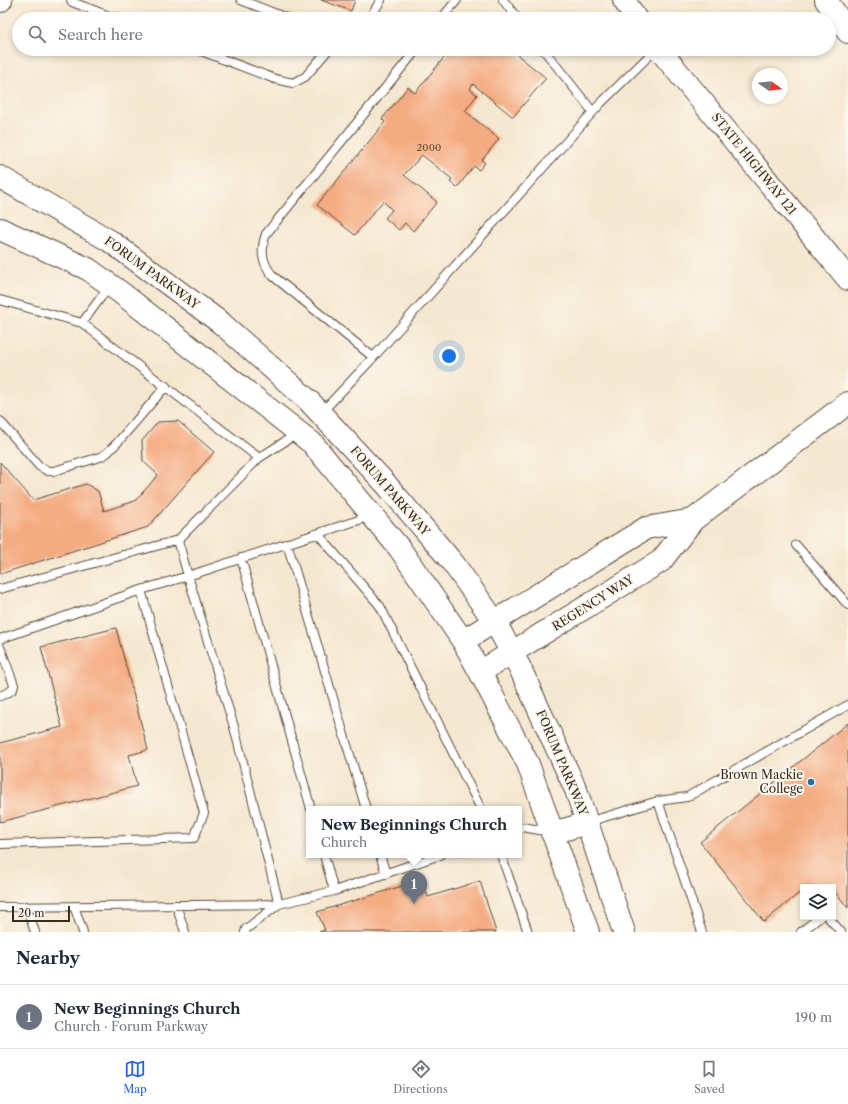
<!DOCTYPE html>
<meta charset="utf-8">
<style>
:root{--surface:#fff;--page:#f2f2f3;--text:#1f2937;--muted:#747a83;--line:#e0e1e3;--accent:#2563eb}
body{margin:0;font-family:"Libre Caslon Text",serif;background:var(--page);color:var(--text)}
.controls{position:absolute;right:12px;bottom:12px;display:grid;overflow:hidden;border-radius:0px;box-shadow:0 2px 6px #0003}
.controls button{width:36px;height:36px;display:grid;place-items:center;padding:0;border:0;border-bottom:1px solid var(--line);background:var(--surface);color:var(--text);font:20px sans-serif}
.compass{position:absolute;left:752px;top:68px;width:36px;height:36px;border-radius:50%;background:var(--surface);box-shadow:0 2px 6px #0003;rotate:104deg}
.scale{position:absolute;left:12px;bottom:10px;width:58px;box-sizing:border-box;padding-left:4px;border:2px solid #3b2a1e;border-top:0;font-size:11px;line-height:14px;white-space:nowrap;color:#3b2a1e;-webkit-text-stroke:3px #fbf7ec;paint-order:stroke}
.you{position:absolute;left:449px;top:356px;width:14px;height:14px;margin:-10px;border:3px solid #fff;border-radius:50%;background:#1a73e8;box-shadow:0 0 0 6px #1a73e833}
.badge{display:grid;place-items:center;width:26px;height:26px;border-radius:50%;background:var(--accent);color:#fff;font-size:13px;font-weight:700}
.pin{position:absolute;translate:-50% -33px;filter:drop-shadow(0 1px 2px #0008)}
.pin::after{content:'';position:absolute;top:21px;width:14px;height:12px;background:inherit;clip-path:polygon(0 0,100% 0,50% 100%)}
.popup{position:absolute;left:306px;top:806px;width:216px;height:52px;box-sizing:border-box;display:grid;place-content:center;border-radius:0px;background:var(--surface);filter:drop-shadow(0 1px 3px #0005);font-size:13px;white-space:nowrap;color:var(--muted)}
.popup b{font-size:15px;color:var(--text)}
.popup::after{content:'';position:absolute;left:50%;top:100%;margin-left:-8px;border:8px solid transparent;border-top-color:var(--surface)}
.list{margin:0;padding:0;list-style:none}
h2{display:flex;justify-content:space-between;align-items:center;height:52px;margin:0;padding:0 16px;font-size:17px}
h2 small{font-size:13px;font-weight:400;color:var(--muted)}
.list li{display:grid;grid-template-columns:26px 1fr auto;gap:12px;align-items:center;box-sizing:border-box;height:64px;padding:0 16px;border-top:1px solid var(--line)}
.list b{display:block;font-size:15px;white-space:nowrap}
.list p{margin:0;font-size:13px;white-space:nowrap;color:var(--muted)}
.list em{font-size:13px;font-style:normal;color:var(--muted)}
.icon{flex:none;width:22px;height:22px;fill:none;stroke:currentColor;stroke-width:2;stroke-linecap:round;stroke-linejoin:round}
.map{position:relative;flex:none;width:848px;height:932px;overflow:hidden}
.search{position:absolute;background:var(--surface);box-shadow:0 2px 6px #0003;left:12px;right:12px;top:12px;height:44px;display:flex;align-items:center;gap:10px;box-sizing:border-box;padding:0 14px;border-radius:22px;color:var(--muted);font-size:15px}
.sheet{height:116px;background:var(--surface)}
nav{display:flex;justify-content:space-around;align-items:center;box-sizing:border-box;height:56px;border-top:1px solid var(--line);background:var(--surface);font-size:11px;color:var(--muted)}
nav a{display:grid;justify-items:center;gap:2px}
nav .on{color:var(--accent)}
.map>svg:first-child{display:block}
.building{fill:#f4ab81}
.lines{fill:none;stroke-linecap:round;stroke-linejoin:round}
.lane-casing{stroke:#574639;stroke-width:10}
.secondary-casing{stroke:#574639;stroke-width:24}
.highway-casing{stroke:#574639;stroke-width:24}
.lane{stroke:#fff;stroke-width:8}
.secondary{stroke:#fff;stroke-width:22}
.highway{stroke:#fff;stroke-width:22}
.poi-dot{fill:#1f6fb2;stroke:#fbf7ec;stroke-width:1.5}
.labels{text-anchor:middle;stroke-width:4;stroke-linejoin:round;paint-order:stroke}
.number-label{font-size:10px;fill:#694a37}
.street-label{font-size:12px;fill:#3b2a1e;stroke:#fbf7ec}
.poi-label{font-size:12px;fill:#3b2a1e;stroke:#fbf7ec;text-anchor:end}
</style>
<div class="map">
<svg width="848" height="932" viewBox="0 0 848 932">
<rect width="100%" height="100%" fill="#fbf7ec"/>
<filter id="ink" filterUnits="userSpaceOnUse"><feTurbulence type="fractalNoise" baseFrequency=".025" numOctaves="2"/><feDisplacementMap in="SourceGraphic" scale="8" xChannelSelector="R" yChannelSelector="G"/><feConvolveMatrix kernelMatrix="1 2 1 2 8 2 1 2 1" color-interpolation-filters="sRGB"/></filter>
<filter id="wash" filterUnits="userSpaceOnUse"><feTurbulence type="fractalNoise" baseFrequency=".012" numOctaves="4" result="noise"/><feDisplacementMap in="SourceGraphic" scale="16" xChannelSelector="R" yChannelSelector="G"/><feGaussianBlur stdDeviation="0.9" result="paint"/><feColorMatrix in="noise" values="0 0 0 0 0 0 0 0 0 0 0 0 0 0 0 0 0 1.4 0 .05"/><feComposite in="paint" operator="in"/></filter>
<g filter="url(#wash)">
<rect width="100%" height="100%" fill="#f4e7cf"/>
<g id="blocks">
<!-- building -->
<path class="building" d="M321,0h34l-4,11z
M451,49h59l36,29 -33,39 -40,-33 -3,5 7,6 -12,16 34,28 -17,21 3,3 -6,7 -5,-4 -17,22 -7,-6 2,-3 -30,-24 -18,20 33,27 -24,29 -8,-8 -6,7 -14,-12 7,-8 -9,-9 -28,34 -38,-30 68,-83 -3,-3 26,-32 7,6z
M178,421l36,31 -66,75 -148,47v-112l33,38 53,-16 12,7 6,20 31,-10 23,-26 -15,-14 -1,-20 16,-19z
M116,628l32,122 -19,5 8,31 -137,36v-79l62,-16 -21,-80z
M848,723v185l-12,-15h-3v-6h-30v3l-39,32 -64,-80z
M422,880l6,17 52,-16 16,51h-177l6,-2 -8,-18z"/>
</g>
</g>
<g filter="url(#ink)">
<use href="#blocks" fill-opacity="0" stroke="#574639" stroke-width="1"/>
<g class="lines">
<!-- lane casing -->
<g class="lane-casing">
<path id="lane" d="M71,0l1,2 45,17
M241,0l48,19
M503,0l15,19
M369,19l12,-19
M441,19l16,-19
M196,49l79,30 18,4 12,-6 24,-28
M543,49l50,63
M110,285l-28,38 177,135 -81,82 10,36 183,-60
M0,300l82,23
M373,357l-100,-81c-11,-13 -13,-25 -7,-42l151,-185
M321,413l49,-52 231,-258 55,-54
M0,421l39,45 9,5h6l46,-14 7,-4 11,-11 48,-56
M259,458l39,-25
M318,534l62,72 101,203
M287,543l79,266
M796,545l52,60
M241,558l70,251
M0,589l178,-49
M0,639l141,-49 47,-14 46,151 45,177
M0,647l14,38 -1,4 -4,3 -9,4
M658,801l29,-4 161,-92
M588,822l70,-21 44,131
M519,828l4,-1 27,5
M0,844l194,-6 10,-25 -63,-223
M324,855l10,36
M380,855l6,19
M501,855l27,77
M176,905l9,27
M26,906l9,26
M74,906l9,26
M0,907l279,-3 55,-13 106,-36
M828,917l13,15
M245,932l1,-3 33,-25
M801,932l19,-15"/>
</g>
<!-- secondary casing -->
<g class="secondary-casing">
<path id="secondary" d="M624,0l12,19
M0,1l1,-1
M659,49l189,230
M0,177l110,64 111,82 88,78 76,82 68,80 42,59 24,44 57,124 48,142
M0,229l88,40 32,23 192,151 88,106 63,92 17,31 48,92 60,168
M463,641l183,-113 47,-8
M480,672l181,-111 32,-41 155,-117
M552,833l36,-10"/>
</g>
<!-- highway casing -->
<g class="highway-casing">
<path id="highway" d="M826,0l22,32"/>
</g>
<!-- lane -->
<use href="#lane" class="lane"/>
<!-- secondary -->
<use href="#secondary" class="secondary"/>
<!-- highway -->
<use href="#highway" class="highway"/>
</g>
</g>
<!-- markers -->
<circle class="poi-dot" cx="811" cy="782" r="4"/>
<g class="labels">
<!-- number labels -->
<g class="number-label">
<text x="429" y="151">2000</text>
</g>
<!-- street labels -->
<g class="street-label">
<text transform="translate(754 164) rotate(51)" y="4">STATE HIGHWAY 121</text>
<text transform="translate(152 273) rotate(36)" y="4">FORUM PARKWAY</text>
<text transform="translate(390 491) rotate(49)" y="4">FORUM PARKWAY</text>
<text transform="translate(593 603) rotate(-32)" y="4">REGENCY WAY</text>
<text transform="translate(562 763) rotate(67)" y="4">FORUM PARKWAY</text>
</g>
<!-- poi labels -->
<g class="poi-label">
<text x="803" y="779">Brown Mackie<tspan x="803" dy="14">College</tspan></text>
</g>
</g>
</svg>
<div class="controls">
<button><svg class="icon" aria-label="layers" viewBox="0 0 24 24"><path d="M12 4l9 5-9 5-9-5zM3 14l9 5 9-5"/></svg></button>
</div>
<svg class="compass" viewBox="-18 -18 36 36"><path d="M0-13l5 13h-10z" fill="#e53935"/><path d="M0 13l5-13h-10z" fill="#747a83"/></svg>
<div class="scale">20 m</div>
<div class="you"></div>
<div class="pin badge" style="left:414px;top:904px;background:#6b7280">1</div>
<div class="popup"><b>New Beginnings Church</b>Church</div>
<div class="search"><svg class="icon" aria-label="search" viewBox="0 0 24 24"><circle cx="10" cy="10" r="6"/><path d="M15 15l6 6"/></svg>Search here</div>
</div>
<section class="sheet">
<h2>Nearby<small></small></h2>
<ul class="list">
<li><span class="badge" style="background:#6b7280">1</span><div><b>New Beginnings Church</b><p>Church · Forum Parkway</p></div><em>190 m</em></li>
</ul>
</section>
<nav>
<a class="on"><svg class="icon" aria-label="map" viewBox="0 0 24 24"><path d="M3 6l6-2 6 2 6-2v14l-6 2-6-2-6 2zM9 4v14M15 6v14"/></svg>Map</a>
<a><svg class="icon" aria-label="directions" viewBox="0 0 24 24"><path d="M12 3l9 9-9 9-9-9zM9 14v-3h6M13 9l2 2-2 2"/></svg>Directions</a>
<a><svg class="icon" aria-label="saved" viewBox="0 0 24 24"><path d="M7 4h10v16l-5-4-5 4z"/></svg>Saved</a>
</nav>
